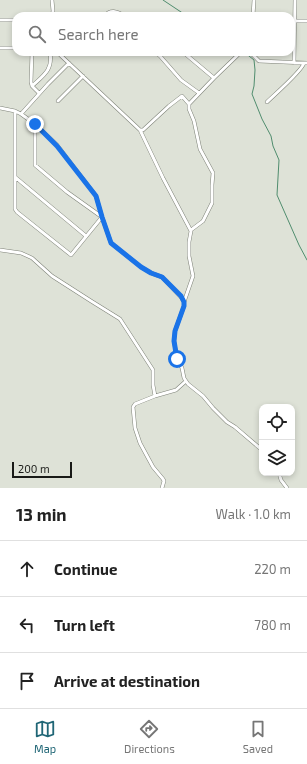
<!DOCTYPE html>
<meta charset="utf-8">
<style>
:root{--surface:#fff;--page:#f6f6f6;--text:#222;--muted:#767676;--line:#e0e0e0;--accent:#206676}
body{margin:0;font-family:"Exo 2",sans-serif;background:var(--page);color:var(--text)}
.controls{position:absolute;right:12px;bottom:12px;display:grid;overflow:hidden;border-radius:8px;box-shadow:0 2px 6px #0003}
.controls button{width:36px;height:36px;display:grid;place-items:center;padding:0;border:0;border-bottom:1px solid var(--line);background:var(--surface);color:var(--text);font:20px sans-serif}
.scale{position:absolute;left:12px;bottom:10px;width:60px;box-sizing:border-box;padding-left:4px;border:2px solid #191a17;border-top:0;font-size:11px;line-height:14px;white-space:nowrap;color:#191a17;-webkit-text-stroke:3px #dee2d7;paint-order:stroke}
.stop{position:absolute;width:12px;height:12px;margin:-9px;border:3px solid #1a73e8;border-radius:50%;background:#fff}
.stop.end{background:#1a73e8;border-color:#fff;box-shadow:0 1px 4px #0008}
.list{margin:0;padding:0;list-style:none}
h2{display:flex;justify-content:space-between;align-items:center;height:52px;margin:0;padding:0 16px;font-size:17px}
h2 small{font-size:13px;font-weight:400;color:var(--muted)}
.list li{display:grid;grid-template-columns:26px 1fr auto;gap:12px;align-items:center;box-sizing:border-box;height:56px;padding:0 16px;border-top:1px solid var(--line)}
.list b{display:block;font-size:15px;white-space:nowrap}
.list em{font-size:13px;font-style:normal;color:var(--muted)}
.icon{flex:none;width:22px;height:22px;fill:none;stroke:currentColor;stroke-width:2;stroke-linecap:round;stroke-linejoin:round}
.map{position:relative;flex:none;width:307px;height:488px;overflow:hidden}
.search{position:absolute;background:var(--surface);box-shadow:0 2px 6px #0003;left:12px;right:12px;top:12px;height:44px;display:flex;align-items:center;gap:10px;box-sizing:border-box;padding:0 14px;border-radius:12px;color:var(--muted);font-size:15px}
.sheet{height:220px;background:var(--surface)}
nav{display:flex;justify-content:space-around;align-items:center;box-sizing:border-box;height:56px;border-top:1px solid var(--line);background:var(--surface);font-size:11px;color:var(--muted)}
nav a{display:grid;justify-items:center;gap:2px}
nav .on{color:var(--accent)}
.map>svg:first-child{display:block}
.lines{fill:none;stroke-linecap:round;stroke-linejoin:round}
.stream{stroke:#508d6e;stroke-width:1}
.minor-casing{stroke:#7e8278;stroke-width:4}
.minor{stroke:#fff;stroke-width:3}
.route{stroke:#1a73e8;stroke-width:5}
</style>
<div class="map">
<svg width="307" height="488" viewBox="0 0 307 488">
<rect width="100%" height="100%" fill="#dee2d7"/>
<g class="lines">
<!-- stream -->
<path class="stream" d="M163,0l24,16
M244,52l10,8 1,10 -1,16 -2,8 10,25 9,17 2,10 6,14 -2,35 22,50 8,15"/>
<!-- minor casing -->
<g class="minor-casing">
<path id="minor" d="M52,0l1,11 -1,5
M104,16c7,-7 12,-5 21,0
M253,16l1,-16
M0,20h16
M291,21h16
M0,48h16
M32,52l-1,30 1,4 7,7
M57,52l83,78 23,48 28,53 -2,11v14l4,20 -9,26
M155,52l5,4 21,24 18,13
M183,52l31,26
M250,52l9,9 48,2
M294,63l1,-63
M32,86c12,-11 21,-16 18,-34
M58,101l25,-25
M267,102c7,-7 35,-31 37,-39
M189,104l25,-26 27,-26
M0,108l15,3 6,3 14,10 22,21 39,51 6,21 9,26 30,24 10,6 11,4 19,20 3,5v4l-9,25 -1,10 3,18 5,9 2,10 4,6 15,12 10,12 14,14 8,5 27,23
M15,111v98l2,3 54,43 31,-38 -35,-25 -32,-27v-41
M21,114l27,-30 21,-21
M140,130h3l26,-24 13,-10 7,8v5l5,12 6,28 13,24 -1,12v18l-9,18 -12,9
M15,177l71,59
M0,250l21,3 11,5 20,18 39,25 29,18 33,51v15l2,11
M279,473l2,7 6,8
M162,488l2,-7 -1,-2 -10,-12 -13,-24 -5,-15 -2,-21 2,-3 20,-8 21,-6 10,-9"/>
</g>
<!-- minor -->
<use href="#minor" class="minor"/>
</g>
<g class="lines">
<!-- route -->
<path class="route" d="M35,124l22,22 39,50 6,21 9,26 30,24 10,6 11,4 19,19 3,6v4l-9,25 -1,10 3,18"/>
</g>
</svg>
<div class="controls">
<button><svg class="icon" aria-label="locate" viewBox="0 0 24 24"><circle cx="12" cy="12" r="6"/><path d="M12 2v4M12 18v4M2 12h4M18 12h4"/></svg></button>
<button><svg class="icon" aria-label="layers" viewBox="0 0 24 24"><path d="M12 4l9 5-9 5-9-5zM3 14l9 5 9-5"/></svg></button>
</div>
<div class="scale">200 m</div>
<div class="stop" style="left:177px;top:359px"></div>
<div class="stop end" style="left:35px;top:124px"></div>
<div class="search"><svg class="icon" aria-label="search" viewBox="0 0 24 24"><circle cx="10" cy="10" r="6"/><path d="M15 15l6 6"/></svg>Search here</div>
</div>
<section class="sheet">
<h2>13 min<small>Walk · 1.0 km</small></h2>
<ul class="list">
<li><svg class="icon" aria-label="ahead" viewBox="0 0 24 24"><path d="M12 20V5M6 11l6-6 6 6"/></svg><div><b>Continue</b></div><em>220 m</em></li>
<li><svg class="icon" aria-label="left" viewBox="0 0 24 24"><path d="M17 20v-9H6M10 6l-5 5 5 5"/></svg><div><b>Turn left</b></div><em>780 m</em></li>
<li><svg class="icon" aria-label="arrive" viewBox="0 0 24 24"><path d="M6 21V4h12l-3 4 3 4H6"/></svg><div><b>Arrive at destination</b></div></li>
</ul>
</section>
<nav>
<a class="on"><svg class="icon" aria-label="map" viewBox="0 0 24 24"><path d="M3 6l6-2 6 2 6-2v14l-6 2-6-2-6 2zM9 4v14M15 6v14"/></svg>Map</a>
<a><svg class="icon" aria-label="directions" viewBox="0 0 24 24"><path d="M12 3l9 9-9 9-9-9zM9 14v-3h6M13 9l2 2-2 2"/></svg>Directions</a>
<a><svg class="icon" aria-label="saved" viewBox="0 0 24 24"><path d="M7 4h10v16l-5-4-5 4z"/></svg>Saved</a>
</nav>
